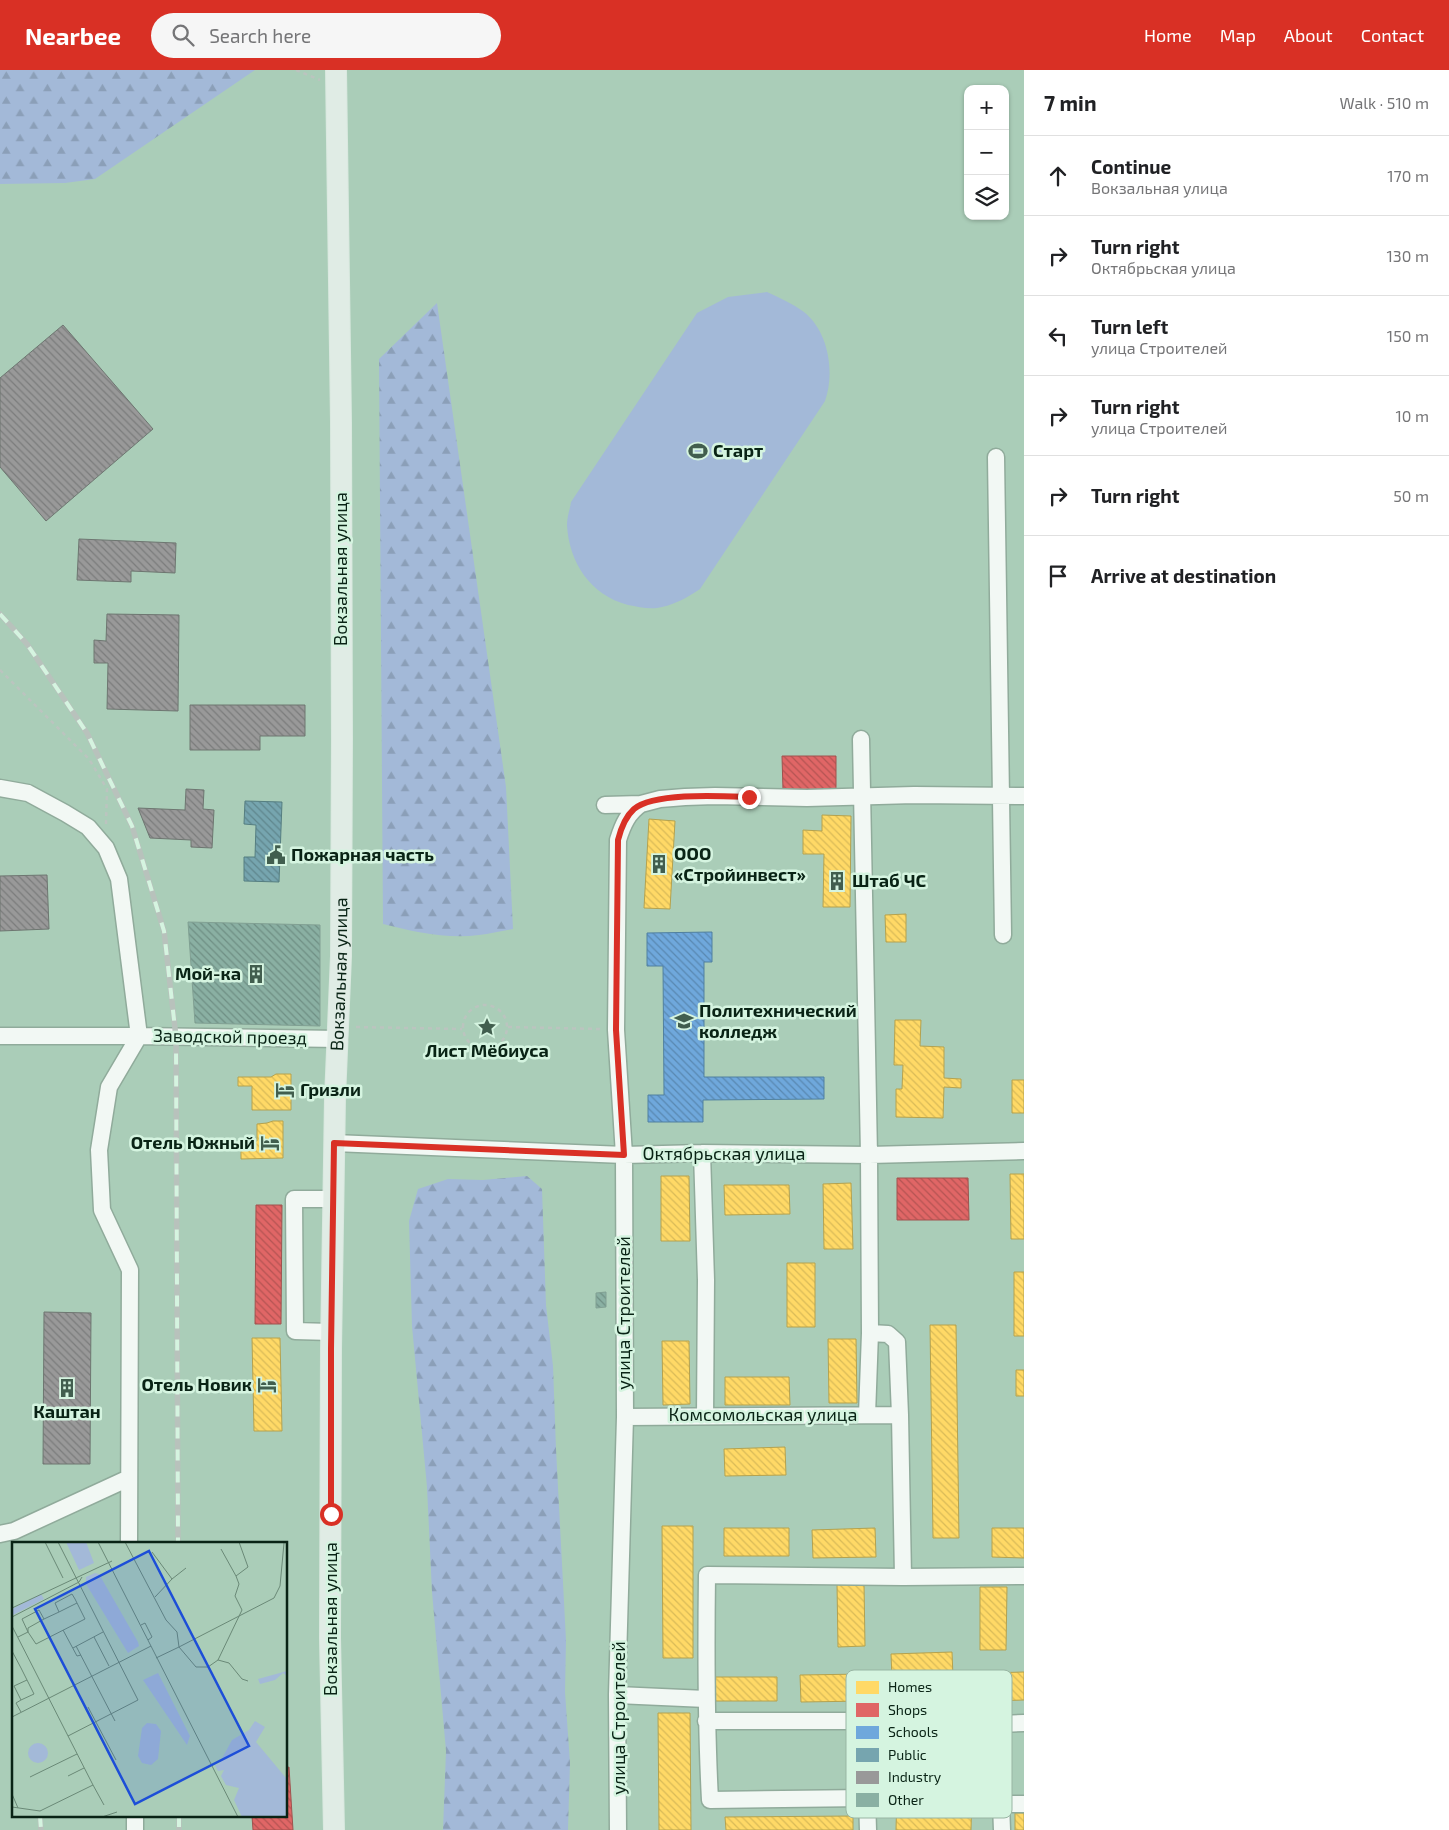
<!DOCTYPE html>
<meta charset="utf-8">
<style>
:root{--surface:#fff;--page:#f6f6f6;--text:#202124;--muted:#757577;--line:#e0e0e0;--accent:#d93025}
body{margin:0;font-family:"Exo 2",sans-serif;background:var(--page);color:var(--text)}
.controls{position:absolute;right:15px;top:15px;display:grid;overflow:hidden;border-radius:10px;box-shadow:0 1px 4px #0004}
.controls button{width:45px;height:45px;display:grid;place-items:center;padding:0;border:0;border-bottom:1px solid var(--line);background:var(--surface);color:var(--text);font:25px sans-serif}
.stop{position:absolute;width:15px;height:15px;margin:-11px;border:4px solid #d93025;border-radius:50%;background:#fff}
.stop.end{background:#d93025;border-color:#fff;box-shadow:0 1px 5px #0008}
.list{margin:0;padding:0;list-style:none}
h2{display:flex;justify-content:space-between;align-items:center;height:65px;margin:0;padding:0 20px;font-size:21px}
h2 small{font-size:16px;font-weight:400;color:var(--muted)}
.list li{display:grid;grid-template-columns:32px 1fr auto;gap:15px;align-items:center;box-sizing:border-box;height:80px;padding:0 20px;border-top:1px solid var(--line)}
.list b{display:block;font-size:19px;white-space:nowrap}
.list p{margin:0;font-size:16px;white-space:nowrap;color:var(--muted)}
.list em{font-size:16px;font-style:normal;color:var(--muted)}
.icon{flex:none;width:28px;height:28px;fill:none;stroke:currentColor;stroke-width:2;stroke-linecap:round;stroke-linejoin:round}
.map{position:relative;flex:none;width:1024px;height:1760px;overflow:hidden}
header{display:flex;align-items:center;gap:30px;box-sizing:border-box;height:70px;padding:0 25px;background:var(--accent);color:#fff}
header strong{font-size:24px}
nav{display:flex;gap:28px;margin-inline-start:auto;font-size:18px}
.search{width:350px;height:45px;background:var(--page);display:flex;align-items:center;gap:12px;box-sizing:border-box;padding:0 18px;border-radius:28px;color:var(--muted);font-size:19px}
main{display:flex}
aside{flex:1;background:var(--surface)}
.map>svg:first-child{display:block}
.forest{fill:url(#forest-firs)}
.green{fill:#a3b9d8}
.homes{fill:url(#homes-back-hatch);stroke:#b5a24e}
.shops{fill:url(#shops-back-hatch);stroke:#a0524e}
.schools{fill:url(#schools-back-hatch);stroke:#5080a0}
.public{fill:url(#public-back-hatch);stroke:#557e81}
.industry{fill:url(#industry-back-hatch);stroke:#6e7671}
.building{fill:url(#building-back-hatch);stroke:#81a093}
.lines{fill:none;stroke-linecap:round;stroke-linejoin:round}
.minor-casing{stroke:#90ab9b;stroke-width:19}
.major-casing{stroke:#d9e8df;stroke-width:22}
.path{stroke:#bbc4bf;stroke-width:2.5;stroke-dasharray:4 4;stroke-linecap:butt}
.minor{stroke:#f2f8f4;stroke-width:16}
.major{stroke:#e0ece5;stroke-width:20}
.rail-casing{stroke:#b8c2bc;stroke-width:5.5}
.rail{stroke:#d5f4e0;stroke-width:4;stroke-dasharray:11;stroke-linecap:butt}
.route{stroke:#d93025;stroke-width:6}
.labels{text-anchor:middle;stroke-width:5;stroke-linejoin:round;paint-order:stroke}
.poi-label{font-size:18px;font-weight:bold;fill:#092315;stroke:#d5f4e0;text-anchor:start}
.street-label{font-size:18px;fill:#092315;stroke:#d5f4e0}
.inset-road{fill:none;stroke:#6a8977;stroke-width:1}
.view{fill:#1d4ed8;fill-opacity:0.15;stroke:#1d4ed8;stroke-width:2.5}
.inset-edge{fill:none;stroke:#092315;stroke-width:2.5}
.key{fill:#d5f4e0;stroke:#98b5a3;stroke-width:1}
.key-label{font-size:14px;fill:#092315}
</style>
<header>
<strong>Nearbee</strong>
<div class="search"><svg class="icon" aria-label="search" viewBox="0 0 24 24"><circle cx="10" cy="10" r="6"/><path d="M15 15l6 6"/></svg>Search here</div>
<nav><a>Home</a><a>Map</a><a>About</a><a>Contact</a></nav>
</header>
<main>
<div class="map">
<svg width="1024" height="1760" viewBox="0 0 1024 1760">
<defs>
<pattern id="forest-firs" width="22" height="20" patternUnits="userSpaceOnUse" patternTransform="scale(1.25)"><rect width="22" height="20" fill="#a3b9d8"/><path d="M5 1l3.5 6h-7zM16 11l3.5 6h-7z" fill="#8b9fb8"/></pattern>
<pattern id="homes-back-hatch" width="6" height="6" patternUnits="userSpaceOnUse" patternTransform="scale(1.25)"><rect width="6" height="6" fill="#ffd966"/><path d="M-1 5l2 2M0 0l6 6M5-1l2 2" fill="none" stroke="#d9ba58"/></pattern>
<pattern id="shops-back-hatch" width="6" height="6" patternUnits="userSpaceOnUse" patternTransform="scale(1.25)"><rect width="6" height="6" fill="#e06666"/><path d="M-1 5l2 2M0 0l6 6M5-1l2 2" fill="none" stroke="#b45453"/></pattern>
<pattern id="schools-back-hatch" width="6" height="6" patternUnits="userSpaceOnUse" patternTransform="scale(1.25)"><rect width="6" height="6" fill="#6fa8dc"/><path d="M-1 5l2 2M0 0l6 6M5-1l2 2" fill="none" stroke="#5988b1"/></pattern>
<pattern id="public-back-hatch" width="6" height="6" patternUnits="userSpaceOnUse" patternTransform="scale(1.25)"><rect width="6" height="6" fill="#76a5af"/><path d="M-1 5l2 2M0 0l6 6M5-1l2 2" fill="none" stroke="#5f868d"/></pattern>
<pattern id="industry-back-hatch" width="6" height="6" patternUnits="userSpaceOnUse" patternTransform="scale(1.25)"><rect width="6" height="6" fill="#999"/><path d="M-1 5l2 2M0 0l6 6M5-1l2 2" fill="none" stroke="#7b7c7c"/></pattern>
<pattern id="building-back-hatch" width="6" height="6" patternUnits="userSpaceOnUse" patternTransform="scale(1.25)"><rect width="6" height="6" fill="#8ab0a3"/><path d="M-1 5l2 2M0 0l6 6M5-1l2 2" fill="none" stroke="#6f8f84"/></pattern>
</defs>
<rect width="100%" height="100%" fill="#aacdb8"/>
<!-- forest -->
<path class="forest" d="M0,0h255l-160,109 -30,4 -65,1z
M437,233l69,484 7,142c-11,2 -23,5 -34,6 -32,4 -65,-3 -96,-11l-4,-565z
M527,1106l15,13 4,116 7,61 3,83 10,191 -1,52 5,71 -2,67h-125l3,-79 -14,-159 -5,-105 -15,-161 -3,-105 9,-32 30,-10 35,1z"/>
<!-- green -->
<path class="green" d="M767,222c13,6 26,12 37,20 25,20 31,61 21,89l-125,188c-12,8 -24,15 -38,18 -11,3 -23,0 -34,-2 -38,-10 -59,-43 -61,-80 0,-8 3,-16 4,-23l126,-189 31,-16z"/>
<!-- homes -->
<path class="homes" d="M822,745l29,1 -1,91h-27l1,-53h-21v-24l19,1z
M649,749l26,2 -5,88 -26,-1z
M906,844v28h-20l-1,-27z
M895,950h26l-1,26 24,1v31l17,1v9l-17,-1 -1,31 -47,-1v-28h6l1,-24h-9z
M276,1004h15v36h-39v-24h-14v-9h33z
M1012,1010h12v33h-12z
M273,1051h10v37l-42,1v-18h16v-17l10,-1z
M1010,1104h14v65h-13z
M661,1106h28l1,65h-29z
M851,1113l2,66h-29l-1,-65z
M724,1115h65l1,29 -65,1z
M787,1193h28v64h-28z
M1014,1202h10v64h-10z
M930,1255h26l3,213h-26z
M252,1268h28l2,93h-28z
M828,1269h28l1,64h-28z
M662,1271h27l1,63 -27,1z
M1016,1300h8v26h-8z
M725,1307h64l1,28h-65z
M785,1377l1,28 -61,1 -1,-27z
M662,1456h31v132h-30z
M724,1458h65v28h-65z
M875,1458l1,29 -63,1 -1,-28z
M992,1458h32v30l-32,-1z
M864,1513l1,63 -27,1 -1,-63z
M980,1517h27l-1,63h-26z
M952,1582l1,25 -61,2 -1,-25z
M1024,1602v28l-33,1 -1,-28z
M864,1604l1,27 -64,1 -1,-27z
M715,1607h62v24h-62z
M658,1643h32l1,117h-32z
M897,1719l75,1 -1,40h-75z
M1015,1743h9v17h-9z
M853,1746v14h-127l-1,-13z"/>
<!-- shops -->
<path class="shops" d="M782,686h54v33l-53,1z
M897,1108h71l1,42h-72z
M256,1135h26l-1,119h-26z
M289,1697l4,63h-40l-1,-14h34v-48z"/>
<!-- schools -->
<path class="schools" d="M712,862v30h-8v115h120v22l-121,1v22h-55v-27h16l-1,-129h-16v-33z"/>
<!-- public -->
<path class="public" d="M245,731l37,1 -3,80 -35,-1v-24h11l1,-32 -12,-1z"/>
<!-- industry -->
<path class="industry" d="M63,255l90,104 -107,92 -46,-54v-89z
M79,469l97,4 -1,30 -44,-2v11l-54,-2z
M107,544l72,1 -1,96 -71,-2 1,-46h-14v-23l12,1z
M190,635h115v31h-45v14h-70z
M186,719l18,1 -1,19 11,1 -2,38 -21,-1v-7l-41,-2 -12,-30 47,2z
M47,805l2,54 -49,2v-55z
M44,1242l47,1 -1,151h-47z"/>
<!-- building -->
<path class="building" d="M188,852l132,3v101l-125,-3z
M606,1222v15l-10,1v-15z"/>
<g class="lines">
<!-- minor casing -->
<g class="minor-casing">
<path id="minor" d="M996,387l7,478
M861,669l8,416 1,178 -3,82
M0,718l28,5 37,20 23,14 18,21 13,31 20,157 200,3
M605,735l36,-1 19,-5 25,-2 30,-1 92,2 107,-3 110,1
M0,966h139
M334,1073l290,12 78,-2 167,2 155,-4
M702,1083l4,127 -1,136
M331,1262l-36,-1 -1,-132h39
M870,1263l18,1 9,8 3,73 3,162
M625,1347l275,-2
M0,1464l14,-3 115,-53
M129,1474l1,-274 -28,-60 -3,-60 10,-63 30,-51
M617,1625l89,4
M706,1651h158l3,77 -157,2c-4,-75 -4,-150 -3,-225l196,2 121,-1
M864,1651l137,3
M1024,1653l-23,1v80h23
M867,1728l1,32
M1001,1734l1,26
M135,1746v14
M618,1760l-1,-135 8,-278 -1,-262 -8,-125 2,-190c5,-16 10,-27 23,-36"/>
</g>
<!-- major casing -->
<g class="major-casing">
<g id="major">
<path id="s1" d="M334,1760l-4,-192 1,-289 4,-251 6,-142 1,-218 -1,-316 -5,-352"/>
</g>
</g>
<!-- path -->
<path class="path" d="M296,0l24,10
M0,600l89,89 18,30 -1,35
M463 957a22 22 0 1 1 44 0a22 22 0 1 1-44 0Z
M356,957l106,2
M508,957l93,2"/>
<!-- minor -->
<use href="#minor" class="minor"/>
<!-- major -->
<use href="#major" class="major"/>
<!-- rail casing -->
<g class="rail-casing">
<path id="rail" d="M0,544l27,30 60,89 45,93 32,105 12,106 2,507
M40,1746l1,14
M179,1746v14"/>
</g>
<!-- rail -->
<use href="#rail" class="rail"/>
</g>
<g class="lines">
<!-- route -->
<path class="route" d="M331,1444v-165l3,-206 290,12 -8,-125 2,-190c3,-12 7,-23 16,-31 20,-17 88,-13 115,-12"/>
</g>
<!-- icons -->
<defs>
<g id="stadium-bare" transform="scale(1.5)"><path d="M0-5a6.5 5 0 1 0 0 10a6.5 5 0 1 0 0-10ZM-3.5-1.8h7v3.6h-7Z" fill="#415e4e" stroke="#d5f4e0" stroke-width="2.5" paint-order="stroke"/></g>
<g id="civic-bare" transform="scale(1.5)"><path d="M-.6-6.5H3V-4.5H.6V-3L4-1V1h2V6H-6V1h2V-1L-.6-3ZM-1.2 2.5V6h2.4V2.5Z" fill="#415e4e" stroke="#d5f4e0" stroke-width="2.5" paint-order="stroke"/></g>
<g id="building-bare" transform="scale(1.5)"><path d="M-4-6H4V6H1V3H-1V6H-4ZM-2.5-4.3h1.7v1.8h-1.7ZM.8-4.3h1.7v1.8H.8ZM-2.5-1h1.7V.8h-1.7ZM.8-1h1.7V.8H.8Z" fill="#415e4e" stroke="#d5f4e0" stroke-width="2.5" paint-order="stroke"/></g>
<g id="university-bare" transform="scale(1.5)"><path d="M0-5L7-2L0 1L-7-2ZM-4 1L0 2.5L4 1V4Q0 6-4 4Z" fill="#415e4e" stroke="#d5f4e0" stroke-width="2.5" paint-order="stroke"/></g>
<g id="sight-bare" transform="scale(1.5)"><path d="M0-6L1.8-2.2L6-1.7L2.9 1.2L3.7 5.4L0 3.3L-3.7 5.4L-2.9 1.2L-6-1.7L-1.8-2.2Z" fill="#415e4e" stroke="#d5f4e0" stroke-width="2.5" paint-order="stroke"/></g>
<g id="hotel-bare" transform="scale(1.5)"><path d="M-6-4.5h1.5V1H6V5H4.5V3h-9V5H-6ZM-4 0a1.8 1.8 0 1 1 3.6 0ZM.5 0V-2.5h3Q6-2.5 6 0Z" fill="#415e4e" stroke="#d5f4e0" stroke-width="2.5" paint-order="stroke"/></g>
</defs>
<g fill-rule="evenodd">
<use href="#stadium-bare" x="698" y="381"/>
<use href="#civic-bare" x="276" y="785"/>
<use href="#building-bare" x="659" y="794"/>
<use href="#building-bare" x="837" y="811"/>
<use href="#building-bare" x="256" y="904"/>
<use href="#university-bare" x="684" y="951"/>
<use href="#sight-bare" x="487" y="957"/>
<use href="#hotel-bare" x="285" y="1020"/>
<use href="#hotel-bare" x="270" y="1073"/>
<use href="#hotel-bare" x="267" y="1315"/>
<use href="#building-bare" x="67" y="1318"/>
</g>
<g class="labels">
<!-- poi labels -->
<g class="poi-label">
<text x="713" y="387">Старт</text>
<text x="674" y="790">ООО<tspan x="674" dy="21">«Стройинвест»</tspan></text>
<text x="291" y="791">Пожарная часть</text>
<text x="852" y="817">Штаб ЧС</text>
<text x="241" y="910" text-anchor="end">Мой-ка</text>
<text x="699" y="947">Политехнический<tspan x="699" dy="21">колледж</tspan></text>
<text x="487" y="987" text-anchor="middle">Лист Мёбиуса</text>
<text x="300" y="1026">Гризли</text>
<text x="255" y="1079" text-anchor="end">Отель Южный</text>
<text x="252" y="1321" text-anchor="end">Отель Новик</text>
<text x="67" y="1348" text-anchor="middle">Каштан</text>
</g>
<!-- street labels -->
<g class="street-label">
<text transform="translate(341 499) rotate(-90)" y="6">Вокзальная улица</text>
<text dy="6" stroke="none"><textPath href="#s1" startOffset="856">Вокзальная улица</textPath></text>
<text transform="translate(230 967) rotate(1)" y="6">Заводской проезд</text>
<text x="724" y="1090">Октябрьская улица</text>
<text transform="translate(624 1243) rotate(-90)" y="6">улица Строителей</text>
<text x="763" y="1351">Комсомольская улица</text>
<text transform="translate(331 1549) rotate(-90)" y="6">Вокзальная улица</text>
<text transform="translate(619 1648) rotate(-90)" y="6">улица Строителей</text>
</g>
</g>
<!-- overview -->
<g transform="translate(12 1472)">
<rect width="275" height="275" fill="#aacdb8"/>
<path d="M54,0h20l8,21 -15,7zM83,31l4,1 39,68 1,4 -11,7 -42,-69v-7zM275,129v5l-4,-3 -8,7 -15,4 -2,-5zM146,131l32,63 -3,9 -44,-65zM243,179l10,6 -9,15 30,36 1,39h-45l-8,-17 5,-12 -13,-3 -5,-9 3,-6 -6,1 -3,-6 4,-1 13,-24 17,-10z" fill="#a3b9d8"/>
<path d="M29,52l3,5 -31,16 -1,-6zM135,181l9,1 5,7 -3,28 -7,6 -9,-2 -4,-7 4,-28zM16 211a10 10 0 1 1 20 0a10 10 0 1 1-20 0Z" fill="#a3b9d8"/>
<path class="inset-road" d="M33,0l18,36M46,0l80,158M86,0l140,275M113,0l41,78 11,12 2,15 95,-49 6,-12 4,-43M209,7l15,27M140,10l20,27 -17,18M160,37l14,-11M0,66l100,-47M0,75l67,-35 3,-5M32,77l15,-7M129,83l4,-2 7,14 -4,3M0,84l81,159 -53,26 -28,-4M51,88l14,26 4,-1M6,95l10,-5v-4l16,-9 -5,-9 -17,9 6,13 8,12 49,-25 -10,-20 -3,-5 -17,9 4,9 18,-9M82,95l15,29M64,104l39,75M61,106l30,-16M0,109l9,17 13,26 -13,6 -7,-14 13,-6M144,116l23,-11 17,20h12l10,-7 24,-50 -7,-14 4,-12 -3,-8 12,-9 -9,-25M206,118l11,3 13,16 6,2M76,165l28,53M9,170l-5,-9 5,-3M0,175l139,-71M56,194l70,-36M56,234l16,-8M18,235l47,-23M81,243l11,20M0,252l6,14M90,275l15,-5"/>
<path class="view" d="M137,9l100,195 -114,58 -100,-195z"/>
<rect width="275" height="275" class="inset-edge"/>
</g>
<!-- legend -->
<rect x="846" y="1600" width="166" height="148" rx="8" class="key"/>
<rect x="856" y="1611" width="23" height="13" fill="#ffd966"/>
<rect x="856" y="1633" width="23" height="14" fill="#e06666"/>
<rect x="856" y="1656" width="23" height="13" fill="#6fa8dc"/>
<rect x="856" y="1678" width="23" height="14" fill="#76a5af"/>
<rect x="856" y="1701" width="23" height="13" fill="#999"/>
<rect x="856" y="1723" width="23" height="14" fill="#8ab0a3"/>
<g class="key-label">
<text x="888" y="1622">Homes</text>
<text x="888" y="1645">Shops</text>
<text x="888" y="1667">Schools</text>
<text x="888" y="1690">Public</text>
<text x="888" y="1712">Industry</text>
<text x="888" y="1735">Other</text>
</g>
</svg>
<div class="controls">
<button>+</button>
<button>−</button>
<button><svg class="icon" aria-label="layers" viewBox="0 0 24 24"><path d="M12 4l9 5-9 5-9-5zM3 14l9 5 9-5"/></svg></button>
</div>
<div class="stop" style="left:331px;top:1444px"></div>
<div class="stop end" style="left:749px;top:727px"></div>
</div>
<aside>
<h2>7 min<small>Walk · 510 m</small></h2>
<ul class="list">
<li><svg class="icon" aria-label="ahead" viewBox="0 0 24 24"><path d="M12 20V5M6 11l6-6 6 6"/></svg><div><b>Continue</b><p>Вокзальная улица</p></div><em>170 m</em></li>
<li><svg class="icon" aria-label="right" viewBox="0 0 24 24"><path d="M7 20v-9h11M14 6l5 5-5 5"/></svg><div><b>Turn right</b><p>Октябрьская улица</p></div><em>130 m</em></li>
<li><svg class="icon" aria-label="left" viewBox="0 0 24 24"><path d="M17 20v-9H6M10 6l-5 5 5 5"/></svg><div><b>Turn left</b><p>улица Строителей</p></div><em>150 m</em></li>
<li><svg class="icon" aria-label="right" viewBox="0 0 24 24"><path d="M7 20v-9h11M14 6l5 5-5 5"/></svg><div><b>Turn right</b><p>улица Строителей</p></div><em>10 m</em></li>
<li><svg class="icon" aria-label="right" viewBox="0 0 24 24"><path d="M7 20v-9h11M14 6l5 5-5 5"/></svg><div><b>Turn right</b></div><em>50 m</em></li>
<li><svg class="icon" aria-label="arrive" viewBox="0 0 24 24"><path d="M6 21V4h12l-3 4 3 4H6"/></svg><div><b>Arrive at destination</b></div></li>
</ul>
</aside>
</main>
